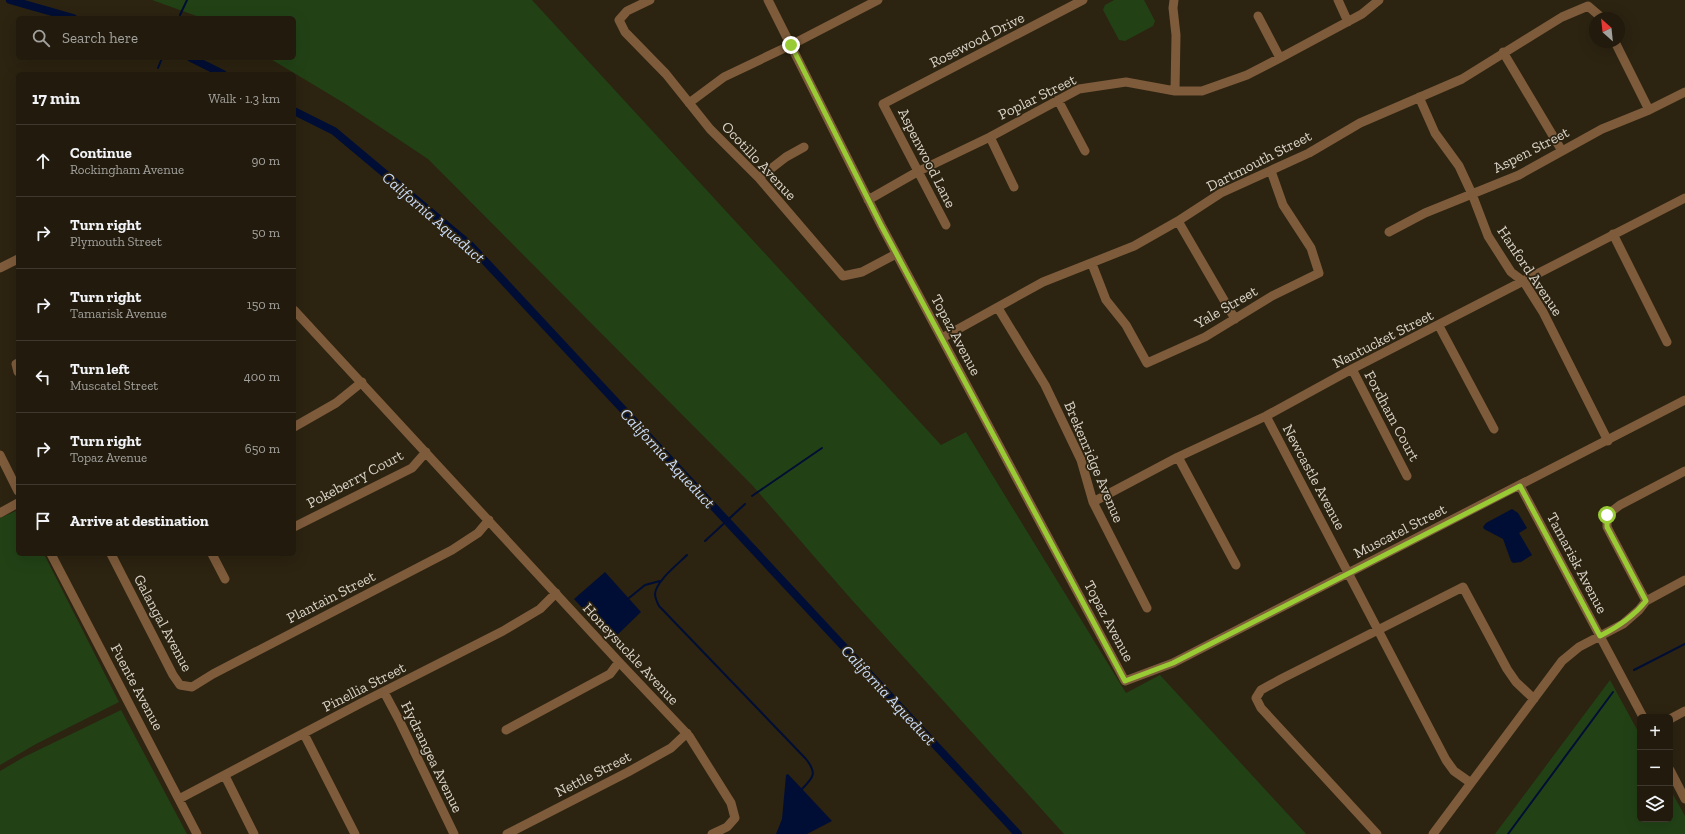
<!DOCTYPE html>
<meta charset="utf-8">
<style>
:root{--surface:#211a0d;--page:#292316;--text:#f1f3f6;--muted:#a2a19d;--line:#3e382e}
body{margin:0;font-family:"Zilla Slab",serif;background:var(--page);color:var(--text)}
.controls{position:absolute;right:12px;bottom:12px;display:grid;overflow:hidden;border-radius:6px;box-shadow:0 4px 16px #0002}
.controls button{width:36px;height:36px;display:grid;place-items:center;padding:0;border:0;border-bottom:1px solid var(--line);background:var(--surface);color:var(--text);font:20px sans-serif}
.compass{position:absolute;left:1589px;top:12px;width:36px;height:36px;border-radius:50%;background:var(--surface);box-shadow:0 4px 16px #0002;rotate:333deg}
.stop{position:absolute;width:12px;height:12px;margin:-9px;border:3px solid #99cb35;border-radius:50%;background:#fff}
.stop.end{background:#99cb35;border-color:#fff;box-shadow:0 1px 4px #0008}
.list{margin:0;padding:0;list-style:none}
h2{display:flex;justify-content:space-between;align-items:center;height:52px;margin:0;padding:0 16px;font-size:17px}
h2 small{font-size:13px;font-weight:400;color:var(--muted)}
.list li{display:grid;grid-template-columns:26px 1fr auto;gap:12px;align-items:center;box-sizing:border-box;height:72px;padding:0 16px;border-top:1px solid var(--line)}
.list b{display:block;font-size:15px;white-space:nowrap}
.list p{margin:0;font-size:13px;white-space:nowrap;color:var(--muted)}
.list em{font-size:13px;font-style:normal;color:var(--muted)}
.icon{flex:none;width:22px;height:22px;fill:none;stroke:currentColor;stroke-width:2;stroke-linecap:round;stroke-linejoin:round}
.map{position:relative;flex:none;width:1685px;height:834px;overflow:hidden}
.search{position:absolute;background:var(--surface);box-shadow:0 4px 16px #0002;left:16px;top:16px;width:280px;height:44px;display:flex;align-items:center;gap:10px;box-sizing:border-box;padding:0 14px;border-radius:6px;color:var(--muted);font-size:15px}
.panel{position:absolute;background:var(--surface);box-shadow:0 4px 16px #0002;left:16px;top:72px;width:280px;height:484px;border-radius:6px}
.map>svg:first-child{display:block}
.green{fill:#224216}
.water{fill:#000e35}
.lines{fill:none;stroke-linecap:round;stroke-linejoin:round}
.stream{stroke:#000e35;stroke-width:2}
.canal{stroke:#000e35;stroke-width:8}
.minor{stroke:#7d5b3b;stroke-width:9}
.route{stroke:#99cb35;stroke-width:5}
.labels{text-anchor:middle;stroke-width:3.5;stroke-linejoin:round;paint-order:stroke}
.street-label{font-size:15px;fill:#d9d3c8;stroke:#2c2311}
.water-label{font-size:16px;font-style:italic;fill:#cbddfa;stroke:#2c2311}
</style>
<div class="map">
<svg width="1685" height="834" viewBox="0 0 1685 834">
<rect width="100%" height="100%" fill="#2c2311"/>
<!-- green -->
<path class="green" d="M152,0h380l409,445 25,-13 160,261 34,-18 146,159h-242l-213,-235 -99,-114 -324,-326 -84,-56 -75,-45h25v-40h-92z
M1114,0h30l11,21 -2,5 -28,15 -6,-1 -16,-30 2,-5z
M18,510v44h26l75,148 -83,42 -36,21v-247z
M1610,680l30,55v84h30v-30l15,27v18h-190z
M121,710l66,124h-187v-63l24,-14z"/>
<!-- water -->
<path class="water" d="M1512,509l6,4 9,15 -8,5 13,22 -11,7 -8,1 -2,-2 -8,-22 -19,-10 -1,-2 3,-4z
M605,572l36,40 -29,28 -38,-41z
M788,774l44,47 -25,13h-31l6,-15 4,-44z"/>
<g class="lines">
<!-- stream -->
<path class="stream" d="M180,15l7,-15
M158,68l4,-10
M752,496l70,-48
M705,541l40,-37
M687,555c-9,9 -31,26 -32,39 0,4 2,8 4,12l147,153c11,14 8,18 -4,30
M629,598l16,-13 15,-4
M1634,670l51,-26
M1508,834l105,-142"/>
<!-- canal -->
<path class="canal" d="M10,0l63,18
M191,58l32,16
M294,111l40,20 136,114 548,589"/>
<!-- minor -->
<path class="minor" d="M650,0l-23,11 -8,9 6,12 41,42 44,55 49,49 84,98 19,-4 34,-18
M768,0l113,225 244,456 48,-18 512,-263
M1174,0l-1,8 3,27 -1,56
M1338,0l10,22
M1258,16l22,42
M1615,42l34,68
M1503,52l59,99
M1419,97l16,36 24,33 13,28 16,42 23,36 13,10 19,30 65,129
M1058,100l27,51
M689,103l35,-26 67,-32 87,-45
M990,137l24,50
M759,178l27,-21 18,-10
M868,200l49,-28 73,-35 89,-48 47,-7 49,9h27l45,-16 33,-17 82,-44 17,-14
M1178,221l57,98
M946,225l-63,-121 200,-104
M1389,232l36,-19 94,-38 83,-46 47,-19 36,-18
M1613,234l54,108
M1092,264l14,36 20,25 21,38 58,-26 67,-41 47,-23 -8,-25 -28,-43 -12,-34
M0,268l18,-9
M998,308l47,77 36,75 12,42 54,106
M294,310l325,352 70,74 42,67 4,15 -8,9 -15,7
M1439,326l55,103
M942,338l101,-56 91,-36 44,-25 43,-28 88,-40 51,-30 102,-44 100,-62 26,-11 14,12
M18,363l-2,1 2,8
M1352,369l55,107
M1266,416l180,344 8,11 17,12
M294,427l42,-24 26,-21
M0,455l18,36
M1178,457l58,108
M1520,486l123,231
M1093,502l85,-45 88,-41 86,-47 333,-171
M0,513l18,-10
M294,527l118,-59 14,-16
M51,554l146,280
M111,554l62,121 7,10 12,2 21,-13 239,-124 26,-17 11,-13
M212,554l13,25
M1646,601l-39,-74v-12l13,-10 65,-34
M384,692l16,30 54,112
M1670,719l15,-8
M506,730l104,-56 9,-12
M304,734l51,100
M1670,770l15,29
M225,776l29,58
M179,799l184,-97 140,-71 37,-22 16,-16
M507,834l121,-62 43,-24 16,-15
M1377,834l-116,-126 -5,-10 5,-8 20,-11 182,-92 44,82 9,13 18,17
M1433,834l129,-173 17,-14 44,-23 16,-14 7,-9 39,-21"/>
</g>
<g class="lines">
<!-- route -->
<path class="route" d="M791,45l90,180 244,456 48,-18 347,-177 80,150c18,-9 33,-19 46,-35l-39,-74v-12"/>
</g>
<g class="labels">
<!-- street labels -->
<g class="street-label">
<text transform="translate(977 40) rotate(-27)" y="5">Rosewood Drive</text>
<text transform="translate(1037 97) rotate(-26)" y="5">Poplar Street</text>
<text transform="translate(1531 150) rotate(-27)" y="5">Aspen Street</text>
<text transform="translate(927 158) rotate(63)" y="5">Aspenwood Lane</text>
<text transform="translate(759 161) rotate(47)" y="5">Ocotillo Avenue</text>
<text transform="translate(1259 161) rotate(-27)" y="5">Dartmouth Street</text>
<text transform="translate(1530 271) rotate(56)" y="5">Hanford Avenue</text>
<text transform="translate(1226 307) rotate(-30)" y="5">Yale Street</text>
<text transform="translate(956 335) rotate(62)" y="5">Topaz Avenue</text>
<text transform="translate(1383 339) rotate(-27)" y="5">Nantucket Street</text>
<text transform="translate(1392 416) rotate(62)" y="5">Fordham Court</text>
<text transform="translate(1094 462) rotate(67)" y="5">Brekenridge Avenue</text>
<text transform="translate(1314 477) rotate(62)" y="5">Newcastle Avenue</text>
<text transform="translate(355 479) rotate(-28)" y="5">Pokeberry Court</text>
<text transform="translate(1400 531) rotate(-27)" y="5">Muscatel Street</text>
<text transform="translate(1577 563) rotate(62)" y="5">Tamarisk Avenue</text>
<text transform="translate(331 597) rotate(-27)" y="5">Plantain Street</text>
<text transform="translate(1109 621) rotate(62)" y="5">Topaz Avenue</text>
<text transform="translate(163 623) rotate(62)" y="5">Galangal Avenue</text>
<text transform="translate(631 654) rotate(47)" y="5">Honeysuckle Avenue</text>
<text transform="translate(137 687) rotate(62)" y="5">Fuente Avenue</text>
<text transform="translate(364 687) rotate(-27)" y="5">Pinellia Street</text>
<text transform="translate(432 757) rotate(64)" y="5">Hydrangea Avenue</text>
<text transform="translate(593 774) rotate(-27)" y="5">Nettle Street</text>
</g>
<!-- water labels -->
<g class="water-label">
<text transform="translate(434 217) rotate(41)" y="6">California Aqueduct</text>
<text transform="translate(668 458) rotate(47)" y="6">California Aqueduct</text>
<text transform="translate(889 695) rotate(47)" y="6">California Aqueduct</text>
</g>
</g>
</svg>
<div class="controls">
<button>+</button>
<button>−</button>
<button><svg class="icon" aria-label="layers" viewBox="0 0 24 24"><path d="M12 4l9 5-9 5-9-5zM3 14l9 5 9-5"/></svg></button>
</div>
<svg class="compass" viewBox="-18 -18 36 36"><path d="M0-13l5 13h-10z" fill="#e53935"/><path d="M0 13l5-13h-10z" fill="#a2a19d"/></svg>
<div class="stop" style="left:1607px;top:515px"></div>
<div class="stop end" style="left:791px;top:45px"></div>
<div class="search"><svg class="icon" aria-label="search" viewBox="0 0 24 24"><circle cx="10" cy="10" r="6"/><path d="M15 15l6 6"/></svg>Search here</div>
<section class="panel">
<h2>17 min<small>Walk · 1.3 km</small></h2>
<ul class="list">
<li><svg class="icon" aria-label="ahead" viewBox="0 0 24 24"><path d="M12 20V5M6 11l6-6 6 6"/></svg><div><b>Continue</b><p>Rockingham Avenue</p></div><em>90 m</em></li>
<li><svg class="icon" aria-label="right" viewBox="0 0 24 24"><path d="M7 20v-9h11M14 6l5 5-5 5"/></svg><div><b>Turn right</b><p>Plymouth Street</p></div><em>50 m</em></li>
<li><svg class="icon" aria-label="right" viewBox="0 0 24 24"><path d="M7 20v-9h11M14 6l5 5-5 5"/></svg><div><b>Turn right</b><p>Tamarisk Avenue</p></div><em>150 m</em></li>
<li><svg class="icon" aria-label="left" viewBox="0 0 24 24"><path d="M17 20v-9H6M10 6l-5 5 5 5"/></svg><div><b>Turn left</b><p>Muscatel Street</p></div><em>400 m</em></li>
<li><svg class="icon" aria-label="right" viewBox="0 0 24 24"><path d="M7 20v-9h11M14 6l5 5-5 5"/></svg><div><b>Turn right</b><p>Topaz Avenue</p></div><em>650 m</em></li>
<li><svg class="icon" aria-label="arrive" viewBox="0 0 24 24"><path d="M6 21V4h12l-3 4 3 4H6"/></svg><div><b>Arrive at destination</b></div></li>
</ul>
</section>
</div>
